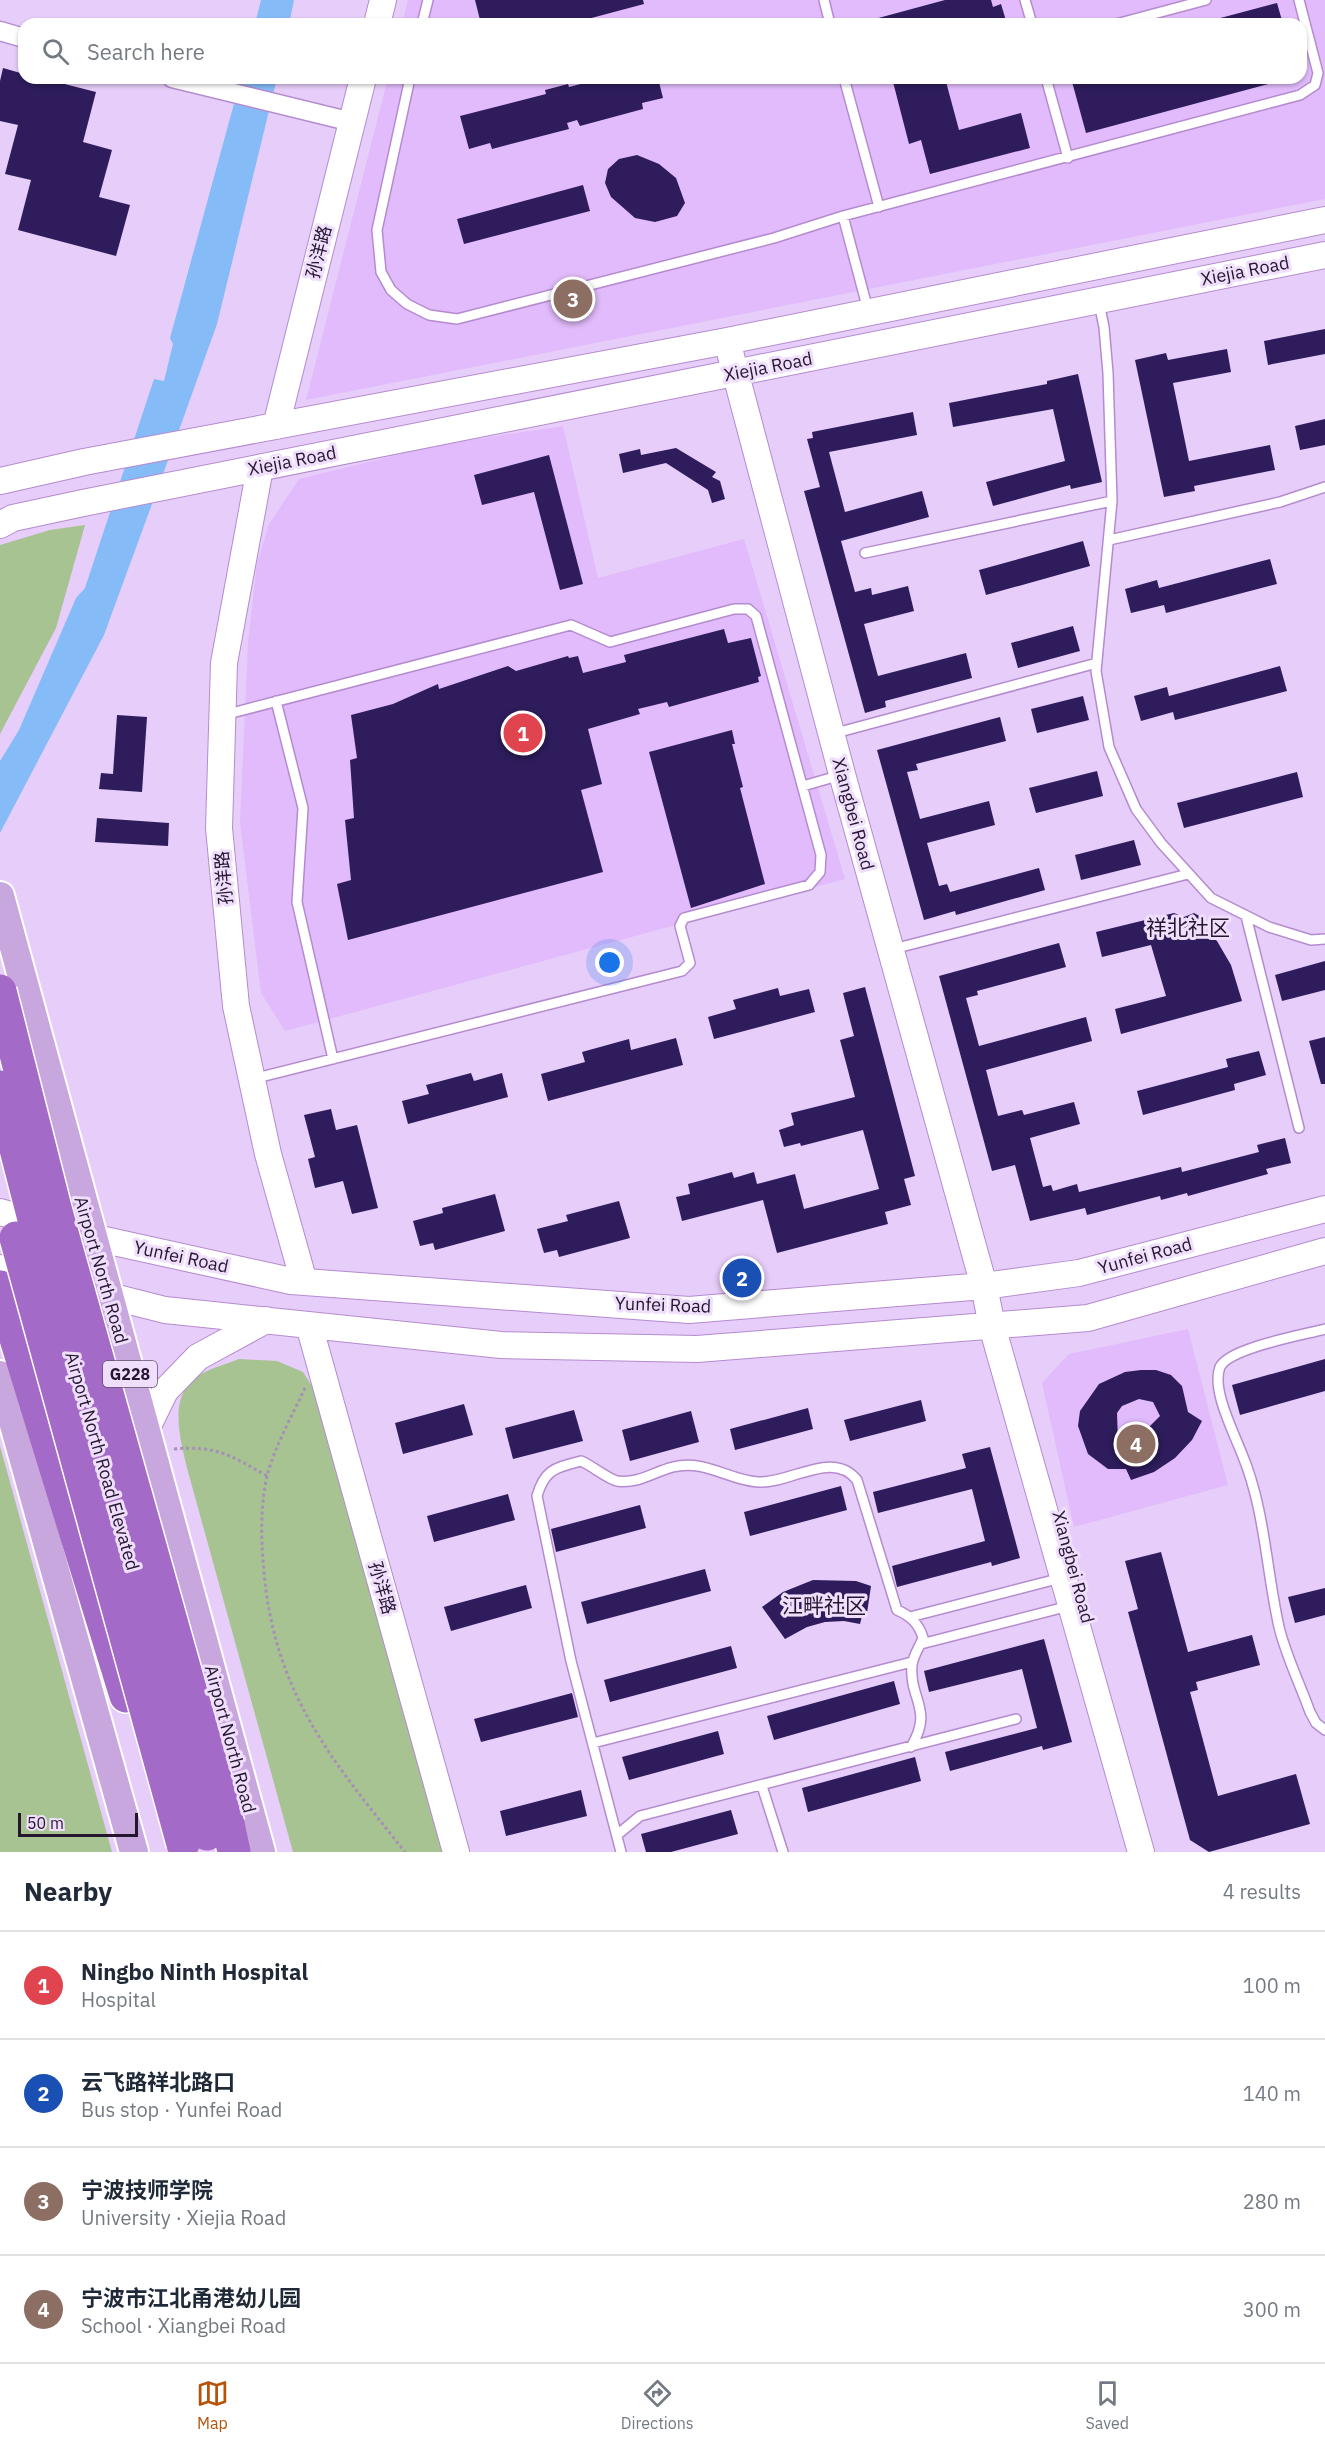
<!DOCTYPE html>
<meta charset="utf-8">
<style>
:root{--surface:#fff;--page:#f2f2f3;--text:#1f2937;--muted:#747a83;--line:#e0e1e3;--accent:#b45309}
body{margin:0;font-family:"IBM Plex Sans","Noto Sans SC",sans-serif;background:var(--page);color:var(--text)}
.scale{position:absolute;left:18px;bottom:15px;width:120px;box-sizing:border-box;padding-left:6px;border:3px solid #25152f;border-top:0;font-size:16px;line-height:21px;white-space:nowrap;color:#25152f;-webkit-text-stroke:4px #efdefc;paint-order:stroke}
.you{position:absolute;left:610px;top:963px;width:21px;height:21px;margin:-15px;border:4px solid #fff;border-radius:50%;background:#1a73e8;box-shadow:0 0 0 9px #1a73e833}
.badge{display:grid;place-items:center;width:39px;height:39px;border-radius:50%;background:var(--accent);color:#fff;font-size:20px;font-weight:700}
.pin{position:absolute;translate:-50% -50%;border:3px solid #fff;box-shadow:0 2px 6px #0006}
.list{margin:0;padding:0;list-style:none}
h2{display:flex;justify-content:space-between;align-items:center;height:78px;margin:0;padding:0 24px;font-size:26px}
h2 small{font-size:20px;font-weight:400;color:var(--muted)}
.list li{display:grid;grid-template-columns:39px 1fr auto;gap:18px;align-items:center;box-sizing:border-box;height:108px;padding:0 24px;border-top:2px solid var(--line)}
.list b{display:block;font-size:22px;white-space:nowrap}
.list p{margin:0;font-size:20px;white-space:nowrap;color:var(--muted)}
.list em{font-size:20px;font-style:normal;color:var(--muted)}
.icon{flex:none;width:33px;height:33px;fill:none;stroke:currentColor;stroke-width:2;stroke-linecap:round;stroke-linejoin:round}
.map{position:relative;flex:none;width:1325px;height:1852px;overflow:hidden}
.search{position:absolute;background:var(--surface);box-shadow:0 2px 4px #0004;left:18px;right:18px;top:18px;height:66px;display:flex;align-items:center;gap:15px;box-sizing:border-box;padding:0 21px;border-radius:18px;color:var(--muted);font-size:22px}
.sheet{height:510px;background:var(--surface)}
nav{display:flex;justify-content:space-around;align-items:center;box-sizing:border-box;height:84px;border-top:2px solid var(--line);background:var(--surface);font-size:16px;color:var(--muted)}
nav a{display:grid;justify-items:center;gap:3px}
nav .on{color:var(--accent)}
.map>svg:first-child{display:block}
.built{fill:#e1bbfb}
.green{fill:#a7c391}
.water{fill:#85bcf8}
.building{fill:#2e1c5c;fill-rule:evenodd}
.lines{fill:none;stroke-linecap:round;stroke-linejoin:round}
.lane-casing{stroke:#b58bd0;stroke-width:12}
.street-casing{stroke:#b58bd0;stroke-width:21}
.secondary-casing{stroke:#b58bd0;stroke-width:28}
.primary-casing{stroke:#fff;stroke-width:32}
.highway-casing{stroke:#fff;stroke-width:36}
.path{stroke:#a790b6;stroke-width:3;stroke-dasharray:3 3;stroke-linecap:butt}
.lane{stroke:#fff;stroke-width:9}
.street{stroke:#fff;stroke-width:18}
.secondary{stroke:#fff;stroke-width:26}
.primary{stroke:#c8a6de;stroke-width:28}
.highway{stroke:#a46ac8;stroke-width:33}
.highway-bridge-casing{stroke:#fff;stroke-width:36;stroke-linecap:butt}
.highway-bridge{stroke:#a46ac8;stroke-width:33}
.labels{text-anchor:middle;stroke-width:6;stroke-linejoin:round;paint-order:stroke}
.shield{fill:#efdefc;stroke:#62516c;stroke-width:1.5}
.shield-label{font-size:16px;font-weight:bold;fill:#25152f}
.street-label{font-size:18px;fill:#25152f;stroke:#efdefc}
.quarter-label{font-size:21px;fill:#25152f;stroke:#efdefc}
</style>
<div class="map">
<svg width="1325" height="1852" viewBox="0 0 1325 1852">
<rect width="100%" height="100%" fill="#e7cdf9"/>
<!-- built -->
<path class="built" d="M408,0h917v199l-1019,201 82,-322h913v-54h-899z
M563,426l35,152 146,-39 101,340 -560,152 -24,-38 -21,-170 8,-180 9,-80 12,-39 30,-45 139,-34z
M1188,1329l40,156 -154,42 -32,-144 27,-29z"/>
<!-- green -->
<path class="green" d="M85,525l-29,103 -56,106v-189l50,-15z
M239,1359l38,2 26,11 16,25 124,455h-150l-106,-384c-7,-31 -21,-76 16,-95 11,-6 24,-9 36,-14z
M0,1446l112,406h-112z"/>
<!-- water -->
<path class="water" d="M261,0h33l-5,24h-34z
M241,78h36l-60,246 -39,109 -74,202 -104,198v-72l19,-31 57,-132 9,-10 69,-209 10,2 9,-37 -3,-6z"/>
<!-- building -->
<path class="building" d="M475,0h168l1,4 -75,20h-88z
M945,0h46l2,7 8,-3 6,20h-136v-4z
M1277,3l6,21h-69l-1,-4z
M3,68l21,6v4h17l55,14 -13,50 29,8 -13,47 31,8 -14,51 -98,-26 13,-50 -26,-6 13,-49 -18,-4v-40z
M604,78h54l5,20 -21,5 1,6 -63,17 -3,-6 -10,3 2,6 -77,20 -2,-6 -21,6 -9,-33 86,-22 -1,-4 23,-6 1,3z
M892,78h53l14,52 62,-17 9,35 -100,26 -9,-34 -12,4z
M1071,78h205v4l-190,51z
M637,155l22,9 17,14 9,25 -8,13 -22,6 -20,-4 -24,-21 -6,-14 3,-14 11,-10z
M583,185l7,26 -126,33 -7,-25z
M1325,329v25l-57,11 -4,-24z
M1227,349l4,23 -58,11 16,78 81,-16 5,25 -81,16 1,5 -31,6 -29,-137 31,-7 2,7z
M1078,374l24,108 -31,7 -1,-4 -77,21 -7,-24 79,-21 -12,-52 -100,18 -4,-24 98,-19v-3z
M913,412l4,23 -88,17 16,60 77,-21 7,26 -88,24 14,51 16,-4 1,7 36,-9 6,25 -50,13 14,52 88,-23 6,25 -87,23 1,6 -21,6 -61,-222 16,-4 -13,-48 6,-1 -1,-6z
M1325,419v26l-25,5 -5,-24z
M676,448l40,24 -4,5 8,4 5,18 -13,4 -4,-13 -42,-27 -43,10 -4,-19 21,-5 1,6z
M549,455l34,129 -23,6 -26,-98 -52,13 -8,-30z
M1083,541l7,25 -104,29 -7,-25z
M1270,559l7,25 -111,29 -2,-8 -33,8 -6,-24 32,-9 2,8z
M1073,626l7,25 -62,17 -7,-25z
M724,629l4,14 23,-5 10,38 -3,1 1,5 -90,25 -2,-5 -29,7 2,5 -52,15 14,55 -21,6 22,82 -255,68 -11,-56 14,-4 -6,-60 9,-2 -4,-58 7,-2 -6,-43 42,-11 45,-20 1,5 69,-23 8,5 52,-15 1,2 9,-2 5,17 43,-11 -2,-7z
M1280,666l7,25 -112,29 -2,-8 -32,9 -7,-25 33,-9 2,9z
M1083,696l6,24 -52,13 -6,-24z
M117,715l30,2 -5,75 -43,-3 2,-16 12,1z
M1000,717l6,24 -90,23 2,6 -11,2 13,47 69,-18 6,24 -68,18 12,43 8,-2 3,8 89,-24 6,22 -89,25 -1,-4 -31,9 -47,-170z
M732,730l3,14h-3l11,43 -3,1 25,96 -74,24 -42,-156z
M1097,771l6,25 -67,17 -7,-25z
M1297,772l6,25 -119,31 -7,-25z
M97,818l72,5 -1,23 -73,-4z
M1134,840l7,25 -60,15 -6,-25z
M1174,913l10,4 10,-4 9,5 2,12 12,11 14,24 11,36 -121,33 -6,-25 51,-13 -15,-51 -49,12 -6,-25z
M1059,943l7,24 -89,24 1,4 -12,3 13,48 107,-29 6,24 -106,29 12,46 24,-6 2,5 50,-13 6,22 -50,14 13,49 8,-2 2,6 24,-7 2,8 102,-25 1,5 77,-20 -2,-7 28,-7 6,25 -25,6 2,5 -80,22 -1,-3 -26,7 -1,-4 -73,19 -2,-7 -55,13 -15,-56 -23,6 -53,-195z
M1325,961v29l-43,11 -7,-26z
M865,987l50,189 -11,3 7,26 -26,7 3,12 -111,29 -14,-53 -81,21 -6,-24 14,-3 -2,-10 44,-12 2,6 20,-6 3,12 38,-10 9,35 75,-20 -16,-59 -62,16 -1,-3 -16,4 -5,-17 15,-5 -3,-12 64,-16 -15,-57 14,-4 -11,-43z
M778,988l2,8 29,-7 6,23 -101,27 -6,-22 28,-8 -3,-9z
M1325,1037v47h-4l-12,-43z
M676,1038l7,27 -135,36 -7,-27 44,-12 -3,-10 47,-13 2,11z
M1259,1051l7,24 -32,9 1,6 -92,25 -6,-24 91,-24 -2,-8z
M471,1073l3,8 28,-8 6,24 -100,27 -6,-23 27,-7 -3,-9z
M331,1109l5,21 21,-5 21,83 -26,6 -9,-33 -28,7 -7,-29 7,-2 -11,-42z
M495,1194l10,37 -70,19 -2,-7 -13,3 -7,-25 30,-8 -1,-5z
M619,1201l11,37 -71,19 -2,-7 -13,3 -7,-24 31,-8 -2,-6z
M1325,1359v32l-85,24 -8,-30z
M1141,1370h15l15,5 11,11 6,26 14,9 -10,19 -17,18 -21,14 -23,8 -5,-11h-18l-20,-15 -10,-28 2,-15 19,-27 26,-12zM1139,1399l14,3 7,14 -17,17 -25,8 -1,-28 5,-7z
M921,1400l5,21 -76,20 -6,-21z
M464,1404l9,31 -70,19 -8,-31z
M808,1408l5,21 -78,21 -5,-21z
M574,1410l9,31 -70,18 -8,-31z
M691,1411l8,31 -69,19 -8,-31z
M990,1447l30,111 -28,8 -1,-4 -94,25 -5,-21 93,-25 -13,-52 -94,24 -5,-21 93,-24 -4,-14z
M841,1486l6,24 -97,26 -6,-24z
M508,1494l7,26 -81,22 -7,-26z
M640,1505l6,23 -90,24 -5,-23z
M1161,1552l27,100 64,-17 8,30 -64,17 2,8 -8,2 28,104 78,-22 14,50 -101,28 -19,-12 -62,-228 10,-3 -13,-48z
M705,1569l6,22 -124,33 -6,-22z
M813,1580l43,1 15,5 -4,27 -4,-1 -3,12 -16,-3 -19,1 -18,5 -22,12 -23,-32 21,-15z
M526,1585l6,23 -81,23 -7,-24z
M1325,1588v27l-30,8 -7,-26z
M1044,1639l28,103 -29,8 -1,-4 -92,25 -5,-19 92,-24 -15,-59 -93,23 -5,-21z
M731,1646l6,22 -127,34 -6,-22z
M894,1681l6,23 -126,36 -7,-24z
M572,1693l6,24 -97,25 -7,-23z
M718,1731l6,23 -95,26 -7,-23z
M915,1757l6,24 -113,31 -6,-24z
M581,1790l6,26 -81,20 -6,-25z
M731,1810l7,24 -67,18h-25l-5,-18z"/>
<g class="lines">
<!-- lane casing -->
<g class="lane-casing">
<path id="lane" d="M824,0l6,24
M1025,0l7,24
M422,24l6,-24
M1116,24l90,-24
M410,78l-33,152 4,42 10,18 16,14 22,11 28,4 317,-81 69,-22 457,-121 15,-10 3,-12 -19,-73
M844,78l35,129
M1046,78l22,80
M843,216l25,94
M1099,303l5,24 4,46 4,128 -16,170 13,76 27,62 25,34 50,55 58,29 42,13 14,-1
M1109,540l171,-38 45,-15
M865,553l247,-52
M276,701l27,107 -6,94 36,157
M224,715l347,-90 39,17 124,-33h14l8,7 65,239 -1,17 -11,13 -125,33 -4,8 10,37 -8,8 -429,108
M832,734l265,-71
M803,786l38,-11
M1246,916l53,212
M893,949l295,-75
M1325,1329c-22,6 -96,19 -105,38 -9,22 14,66 22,87 23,55 24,115 37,173 7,29 21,57 31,85l6,11 9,7
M910,1617l151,-39
M921,1644l148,-38
M593,1743l319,-81
M762,1786l21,66
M617,1835l23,-19 376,-97
M621,1852l-50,-191 -34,-165c8,-27 18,-28 44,-35 10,4 27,18 36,20 22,3 36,-9 56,-14 32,-8 55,13 85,15 32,2 75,-33 99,-2l40,130c14,6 22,14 26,28 -3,8 -10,18 -11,27 -3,35 22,44 -1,82"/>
</g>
<!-- street casing -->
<g class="street-casing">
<path id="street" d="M0,31l24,7
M172,78l180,44"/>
</g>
<!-- secondary casing -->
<g class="secondary-casing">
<path id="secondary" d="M377,24l6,-24
M727,341l115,433 142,512 8,40 149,526
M276,426l87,-348
M260,468l-36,195 -5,165 17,178 32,148 36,128
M0,481l84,-19 643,-121 598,-121
M0,525l13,-7 70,-15 1242,-248
M0,1212l91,25 200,44 398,29 295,-24 95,-13 246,-64
M0,1268l40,11
M90,1291l75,19 336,35 196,4 391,-31 237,-67
M309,1325l147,527
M146,1430l19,-39 33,-34 68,-37"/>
</g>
<!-- primary casing -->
<g class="primary-casing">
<path id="primary" d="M0,896l261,956
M0,1375l134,477"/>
</g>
<!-- highway casing -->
<g class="highway-casing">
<path id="highway" d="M0,1287l126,409
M228,1824l6,28"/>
</g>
<!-- path -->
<path class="path" d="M305,1388c-13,28 -30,58 -38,88 -7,31 -6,65 -3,96 11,123 68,188 141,280
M174,1449c42,-4 58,7 93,27"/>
<!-- lane -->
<use href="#lane" class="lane"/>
<!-- street -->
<use href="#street" class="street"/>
<!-- secondary -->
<use href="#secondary" class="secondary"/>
<!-- primary -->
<use href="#primary" class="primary"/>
<!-- highway -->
<use href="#highway" class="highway"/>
<!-- highway-bridge casing -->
<g class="highway-bridge-casing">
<path id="highway-bridge" d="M0,991l55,217 173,616
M0,1087l36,140 171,607
M16,1238l167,606"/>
</g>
<!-- highway-bridge -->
<use href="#highway-bridge" class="highway-bridge"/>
</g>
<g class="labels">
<!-- shield labels -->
<rect class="shield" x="103" y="1361" width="54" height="26" rx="4.5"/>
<g class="shield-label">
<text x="130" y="1380">G228</text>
</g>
<!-- street labels -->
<g class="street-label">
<text transform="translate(319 252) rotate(-76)" y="6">孙洋路</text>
<text transform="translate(1245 271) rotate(-11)" y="6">Xiejia Road</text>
<text transform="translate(768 367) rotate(-11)" y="6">Xiejia Road</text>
<text transform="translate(292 461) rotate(-11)" y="6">Xiejia Road</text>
<text transform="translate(853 814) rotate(75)" y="6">Xiangbei Road</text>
<text transform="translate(224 878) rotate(-95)" y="6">孙洋路</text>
<text transform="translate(1145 1256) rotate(-15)" y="6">Yunfei Road</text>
<text transform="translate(181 1257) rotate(12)" y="6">Yunfei Road</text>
<text transform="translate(101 1270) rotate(74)" y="6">Airport North Road</text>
<text transform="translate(663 1305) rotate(2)" y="6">Yunfei Road</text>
<text transform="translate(102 1461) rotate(74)" y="6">Airport North Road Elevated</text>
<text transform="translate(1073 1567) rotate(75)" y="6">Xiangbei Road</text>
<text transform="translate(382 1588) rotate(74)" y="6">孙洋路</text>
<text transform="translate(230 1739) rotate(75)" y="6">Airport North Road</text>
</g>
<!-- quarter labels -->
<g class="quarter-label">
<text x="1188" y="935">祥北社区</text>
<text x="824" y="1613">江畔社区</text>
</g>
</g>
</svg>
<div class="scale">50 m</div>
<div class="you"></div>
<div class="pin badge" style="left:523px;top:733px;background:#e0444e">1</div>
<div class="pin badge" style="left:742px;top:1278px;background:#1a4fb4">2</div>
<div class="pin badge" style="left:573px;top:299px;background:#8d6e63">3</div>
<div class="pin badge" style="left:1136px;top:1444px;background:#8d6e63">4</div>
<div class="search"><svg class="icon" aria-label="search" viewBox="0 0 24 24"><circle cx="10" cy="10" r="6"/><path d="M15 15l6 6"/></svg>Search here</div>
</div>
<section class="sheet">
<h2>Nearby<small>4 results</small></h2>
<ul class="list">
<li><span class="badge" style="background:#e0444e">1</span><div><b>Ningbo Ninth Hospital</b><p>Hospital</p></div><em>100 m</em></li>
<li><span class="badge" style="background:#1a4fb4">2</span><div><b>云飞路祥北路口</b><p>Bus stop · Yunfei Road</p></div><em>140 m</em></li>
<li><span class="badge" style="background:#8d6e63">3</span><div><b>宁波技师学院</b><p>University · Xiejia Road</p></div><em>280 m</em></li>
<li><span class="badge" style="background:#8d6e63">4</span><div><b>宁波市江北甬港幼儿园</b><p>School · Xiangbei Road</p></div><em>300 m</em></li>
</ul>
</section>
<nav>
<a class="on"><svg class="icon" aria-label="map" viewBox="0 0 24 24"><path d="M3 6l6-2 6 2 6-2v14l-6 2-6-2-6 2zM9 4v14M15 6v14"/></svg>Map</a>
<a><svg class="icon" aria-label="directions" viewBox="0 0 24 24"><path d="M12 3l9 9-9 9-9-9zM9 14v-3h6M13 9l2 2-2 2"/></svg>Directions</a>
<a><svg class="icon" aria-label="saved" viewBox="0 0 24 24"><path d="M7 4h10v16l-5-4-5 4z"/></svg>Saved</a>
</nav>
